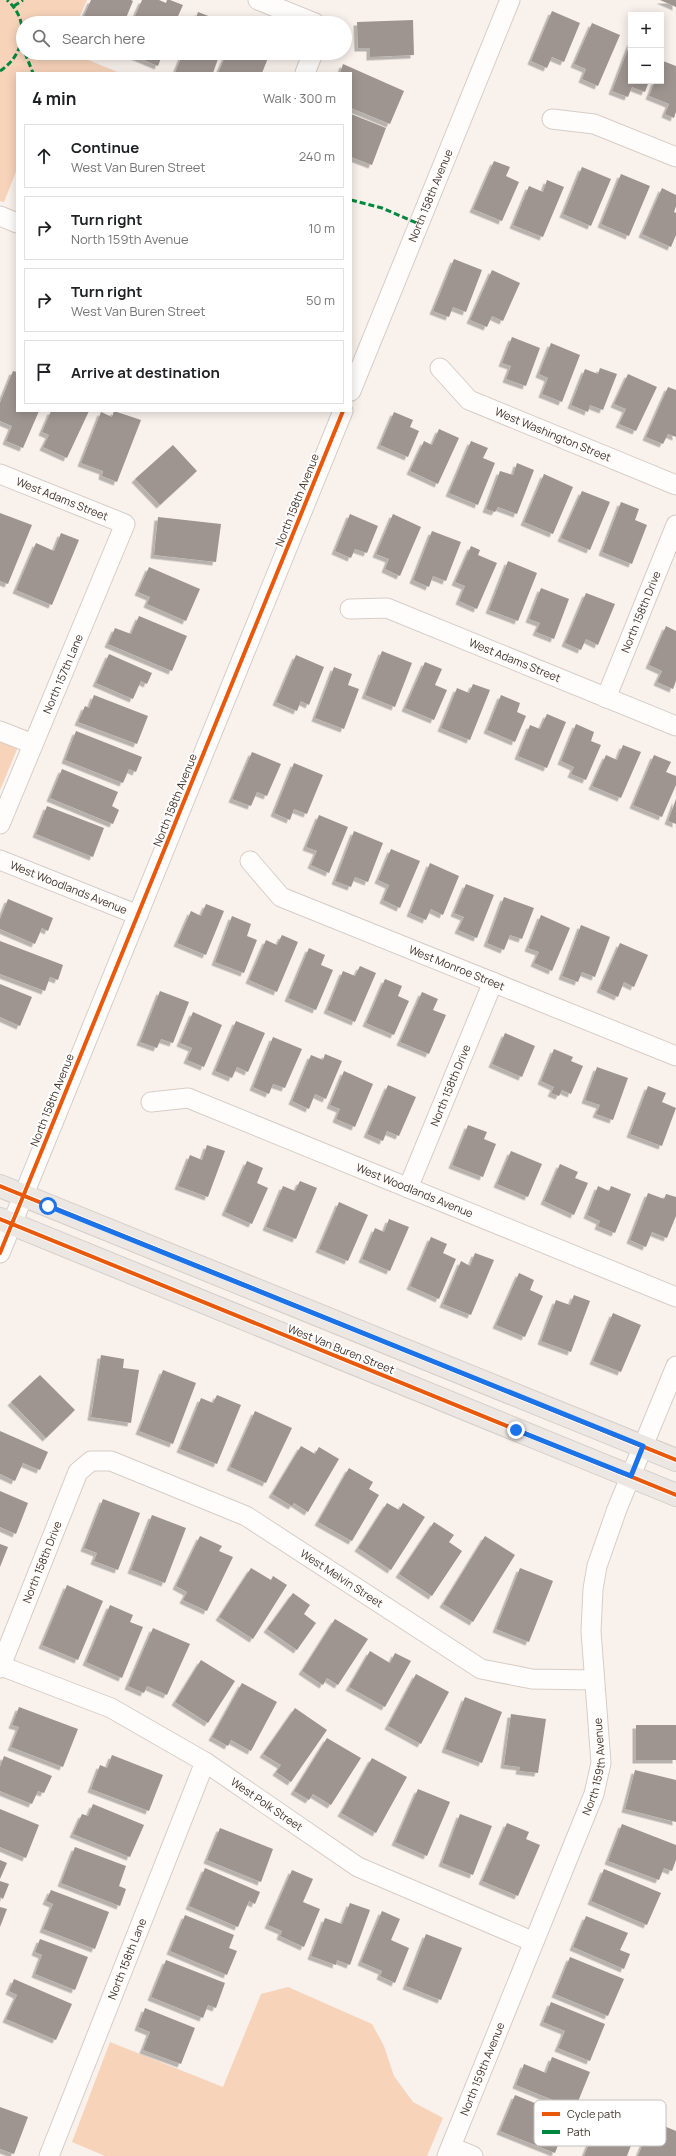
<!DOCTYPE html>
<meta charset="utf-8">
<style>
:root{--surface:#fff;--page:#f2f2f2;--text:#202124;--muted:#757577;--line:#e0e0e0}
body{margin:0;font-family:Manrope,sans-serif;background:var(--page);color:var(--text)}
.controls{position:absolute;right:12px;top:12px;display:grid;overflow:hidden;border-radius:0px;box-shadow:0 2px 10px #0003}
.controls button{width:36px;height:36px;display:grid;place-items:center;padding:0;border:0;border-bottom:1px solid var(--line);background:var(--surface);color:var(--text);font:20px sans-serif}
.stop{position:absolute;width:12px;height:12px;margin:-9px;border:3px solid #1a73e8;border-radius:50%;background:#fff}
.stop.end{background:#1a73e8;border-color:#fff;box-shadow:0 1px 4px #0008}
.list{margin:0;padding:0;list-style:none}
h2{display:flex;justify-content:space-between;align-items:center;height:52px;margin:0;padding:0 16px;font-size:17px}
h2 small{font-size:13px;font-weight:400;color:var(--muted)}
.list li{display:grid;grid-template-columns:26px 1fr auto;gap:12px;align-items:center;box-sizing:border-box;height:64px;margin:0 8px 8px;padding:0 8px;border:1px solid var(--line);border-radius:0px}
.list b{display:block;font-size:15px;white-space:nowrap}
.list p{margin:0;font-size:13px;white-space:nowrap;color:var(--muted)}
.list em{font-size:13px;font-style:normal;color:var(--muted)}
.icon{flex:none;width:22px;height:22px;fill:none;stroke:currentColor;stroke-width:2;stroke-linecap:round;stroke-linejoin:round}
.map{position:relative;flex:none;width:676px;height:2156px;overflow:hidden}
.search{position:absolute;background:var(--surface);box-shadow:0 2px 10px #0003;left:16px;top:16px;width:336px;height:44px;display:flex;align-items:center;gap:10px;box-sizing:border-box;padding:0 14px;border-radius:22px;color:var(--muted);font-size:15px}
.panel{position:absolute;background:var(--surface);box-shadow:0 2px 10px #0003;left:16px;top:72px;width:336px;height:340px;border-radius:0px}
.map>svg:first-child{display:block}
.green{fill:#f7d3ba}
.building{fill:#9e9590;filter:url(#shadow)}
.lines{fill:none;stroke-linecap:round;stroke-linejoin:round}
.minor-casing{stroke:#d7cdc6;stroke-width:21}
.major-casing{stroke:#d3cec9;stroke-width:24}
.minor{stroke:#fefdfc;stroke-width:19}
.major{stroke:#ede7e3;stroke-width:22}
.quiet{stroke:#00873e;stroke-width:3;stroke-dasharray:6 3;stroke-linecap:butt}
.cycleway-casing{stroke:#fff;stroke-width:6}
.cycleway{stroke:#e8590c;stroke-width:4}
.route{stroke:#1a73e8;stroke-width:5}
.labels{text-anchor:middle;stroke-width:4;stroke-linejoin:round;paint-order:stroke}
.street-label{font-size:11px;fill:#42342b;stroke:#fff}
.key{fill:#fff;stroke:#c6c2bf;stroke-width:1}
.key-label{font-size:11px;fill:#42342b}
</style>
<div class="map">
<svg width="676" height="2156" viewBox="0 0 676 2156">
<defs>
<filter id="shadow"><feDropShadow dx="-3.5" dy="3.5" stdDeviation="0" flood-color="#0004"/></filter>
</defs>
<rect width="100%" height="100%" fill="#f9f1ec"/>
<!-- green -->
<path class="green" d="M0,0h87l-10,23h-54v30h48l49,20h-103v96l-13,33 -4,-1z
M0,740l18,7 -18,43z
M288,1987l84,37 12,22 10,30 19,26 30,16 -16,38h-322l-33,-14 38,-100 113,45 38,-93z"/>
<!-- building -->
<path class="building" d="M91,0h40l2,1 -9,22h-43z
M142,0h17l7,3 1,-3h3l13,5 -8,18h-43z
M660,0h16v7z
M552,11l28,12 -16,39 -12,-5 -5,11 -16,-7z
M198,12l13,5 -2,4 6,2h-21z
M413,20l1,35 -44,2v-9h-12l-1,-26z
M592,23l28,12 -22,51 -16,-7 4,-10 -12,-5z
M631,41v40h18l-4,11 -13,-5 -4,10 -16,-6z
M133,53h30l-5,13 -26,-11z
M183,53h37l-7,20h-38z
M227,53h43l-8,20h-44z
M663,61l13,5v46l-2,6 -9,-4 4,-10 -20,-8 6,-15h6v-14z
M343,64l61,27 -14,33 -39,-16v-35h-11z
M351,114l35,14 -14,37 -21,-8z
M494,161l16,6 -4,9 13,6 -17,39 -29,-12z
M582,167l29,12 -20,47 -28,-12z
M621,174l29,12 -21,50 -28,-12z
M547,180l17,7 -21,50 -30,-12 16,-39 14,6z
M662,188l14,7v11l-2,6 2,1v22l-5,12 -29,-13z
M454,259l28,11 -16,42 -13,-5 -4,10 -16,-6z
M492,270l28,13 -17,38 -11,-5 -5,11 -17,-7z
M512,337l28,11 -14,38 -20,-7 5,-13 -9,-3z
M551,343l29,12 -18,47 -20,-8 6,-16 -9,-4z
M600,368l17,6 -14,36 -13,-5 -2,7 -17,-7 14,-36 13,5z
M13,371l4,1v39h22l-16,37 -17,-7 6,-15 -12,-5v-18z
M628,374l29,13 -21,44 -17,-7 7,-15 -12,-5z
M668,387l8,3v47l-8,-3 -5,10 -17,-7z
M51,411h38l-22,47 -24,-11 6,-12 -7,-3z
M114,411l27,9 -24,62 -15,-6 1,-5 -22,-8 20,-51 11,5z
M394,412l19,8 -3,7 9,4 -11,26 -28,-12z
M439,429l20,9 -21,46 -28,-13 14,-30 8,4z
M471,441l17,7 -5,10 12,5 -17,42 -29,-12z
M173,445l24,26 -37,34 -25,-26z
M517,463l17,7 -17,44 -19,-7 -3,5 -9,-3 14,-38 13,4z
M544,474l29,13 -20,47 -29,-12z
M582,491l28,11 -20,48 -29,-12z
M621,502l18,7 -4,11 12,5 -15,39 -30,-12z
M0,513l32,12 -24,59 -8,-3z
M350,514l28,12 -11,27 -12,-4 -4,9 -16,-7z
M393,514l28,13 -21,49 -15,-7 4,-10 -13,-5z
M158,517l63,7 -5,38 -62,-7z
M432,531l29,11 -15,39 -13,-5 -4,11 -16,-7z
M61,533l18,7 -27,65 -36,-15 20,-47 18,8z
M471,546l9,4 -2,5 19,8 -20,46 -18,-8 6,-15 -10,-4z
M508,561l29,12 -19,48 -29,-11z
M149,567l51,22 -14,32 -39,-17 3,-7 -12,-5z
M541,588l28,11 -15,40 -18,-7 4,-9 -11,-4z
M586,593l29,11 -17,41 -12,-6 -5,11 -16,-7z
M139,616l48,20 -15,35 -64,-27 7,-16 16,6z
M666,626l10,5v50l-3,8 -16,-7 5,-11 -13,-6z
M382,651l30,12 -17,44 -30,-12z
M109,654l43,19 -5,11 -6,-3 -8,18 -37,-16z
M296,655l28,12 -15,38 -8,-4 -4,10 -21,-9z
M425,662l17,7 -7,16 12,5 -13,30 -29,-12z
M334,667l18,7 -4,11 11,4 -15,40 -29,-11z
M473,684l17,6 -20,50 -29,-12 16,-40 12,5z
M94,695l54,21 -11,28 -59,-22 7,-16 4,2z
M501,695l19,8 -3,9 9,4 -11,26 -28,-12z
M547,714l19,8 -19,46 -29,-12 12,-31 10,4z
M576,724l18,8 -3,9 10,4 -15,35 -15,-6 3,-7 -13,-6z
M76,731l66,26 -6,15 -7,-3 -6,14 -58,-23z
M623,745l18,7 -20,46 -29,-12 14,-31 11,5z
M252,752l29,12 -14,32 -10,-4 -6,14 -19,-7z
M654,755l17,7 -5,10 10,4v9l-14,32 -29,-12z
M294,763l29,12 -16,39 -13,-5 -4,11 -16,-7z
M62,769l56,23 -6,14 7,4 -6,14 -63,-26z
M676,799v25l-8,-3z
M47,806l57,22 -11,29 -57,-23z
M319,815l29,12 -19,46 -18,-8 6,-14 -11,-4z
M354,831l29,12 -15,39 -13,-5 -4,10 -16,-6z
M391,849l29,12 -20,47 -17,-8 6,-15 -11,-5z
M430,863l29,13 -16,39 -12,-6 -5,11 -16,-7z
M466,884l28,11 -17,43 -19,-8 6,-13 -10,-4z
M504,897l30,11 -12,31 -12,-4 -6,15 -17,-7z
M8,899l45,19 -5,13 -6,-3 -7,16 -35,-15v-10z
M206,904l18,7 -18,44 -29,-12 14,-32 10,5z
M541,915l29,13 -18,43 -18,-8 5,-11 -11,-4z
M232,916l19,8 -4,12 10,4 -13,33 -29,-11z
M581,925l29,12 -15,40 -13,-5 -4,10 -16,-6z
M282,935l16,7 -21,50 -28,-12 17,-40 11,5z
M0,941l63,24 -5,15 -8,-3 -5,14 -45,-17z
M620,943l28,12 -14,32 -10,-5 -6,15 -18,-8z
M309,948l16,7 -4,10 12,5 -17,40 -28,-12z
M360,966l16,7 -21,49 -28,-12 16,-39 12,5z
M385,979l17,7 -4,10 11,5 -15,34 -28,-12z
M0,984l32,13 -12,29 -20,-9z
M160,991l29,11 -16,41 -12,-4 -4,9 -17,-6z
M422,992l16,7 -5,11 13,5 -17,39 -29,-12z
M193,1012l29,13 -18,42 -17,-7 5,-12 -12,-5z
M236,1021l29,12 -17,39 -11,-5 -5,11 -17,-7z
M505,1033l30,13 -13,31 -30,-13z
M273,1037l29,12 -17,39 -12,-4 -4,10 -16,-7z
M554,1049l19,8 -2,4 12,5 -12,28 -9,-4 -3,6 -8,-3 3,-6 -13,-6z
M325,1054l17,7 -16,38 -11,-5 -6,15 -17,-8 19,-46 12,5z
M597,1067l31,11 -15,42 -17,-6 4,-9 -15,-5z
M344,1071l29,13 -18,43 -19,-8 4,-10 -10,-4z
M388,1085l28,12 -17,39 -12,-5 -4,10 -16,-7z
M648,1086l18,7 -4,9 14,6 -14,38 -32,-12z
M468,1125l19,7 -3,7 12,5 -13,33 -31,-12z
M207,1145l18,6 -17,46 -30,-11 12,-31 12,5z
M511,1151l31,13 -14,33 -31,-13z
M247,1161l16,7 -6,15 11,5 -16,36 -27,-12z
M560,1164l18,8 -3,6 13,5 -14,32 -30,-14z
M300,1181l17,7 -21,51 -30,-12 17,-41 12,5z
M598,1186l11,5 2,-5 20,8 -16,39 -17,-7 2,-5 -13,-6z
M648,1193l16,6 2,-5 10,3v19l-9,22 -15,-6 -6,15 -16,-7z
M339,1202l29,13 -20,46 -29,-12z
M389,1219l20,8 -19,44 -28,-12 13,-31 9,4z
M431,1237l16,7 -4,9 13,6 -17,40 -29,-13z
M475,1253l19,7 -23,55 -28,-11 18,-43 9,5z
M519,1273l15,7 -4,10 13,6 -18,41 -29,-12z
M574,1295l16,6 -19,51 -30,-11 15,-41 14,5z
M613,1313l28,12 -20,47 -28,-11z
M101,1355l23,4 -1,9 16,2 -8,53 -40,-6z
M163,1370l33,13 -23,61 -34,-13z
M40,1375l35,35 -29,28 -35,-36z
M217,1395l24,10 -24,59 -37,-15 21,-51 12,5z
M255,1411l37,17 -26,55 -36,-16z
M0,1431l48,21 -8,18 -17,-7 -8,18 -15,-7z
M301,1446l14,8 4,-7 20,12 -31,53 -14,-9 -2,3 -20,-12z
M349,1468l24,14 -4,7 10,6 -27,46 -34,-19z
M0,1491l28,12 -12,31 -16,-7z
M103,1499l37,14 -22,57 -24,-9 3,-8 -13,-5z
M387,1503l12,7 4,-7 22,14 -34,53 -33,-22z
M152,1515l34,13 -21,55 -34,-13z
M434,1522l20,13 -5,7 13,9 -30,45 -33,-22z
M200,1536l22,10 -3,5 14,6 -26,54 -24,-11 4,-8 -11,-6z
M485,1536l30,19 -42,67 -30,-18z
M0,1544l8,3 -8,20z
M251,1568l20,12 2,-4 14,9 -34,54 -34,-22z
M520,1568l33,13 -24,61 -33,-13z
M67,1585l36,16 -25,59 -36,-15z
M293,1593l17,12 -6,9 12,9 -19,27 -30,-21z
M110,1605l23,10 -3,7 13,5 -21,51 -36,-16z
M335,1619l33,20 -30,46 -11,-7 -4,7 -21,-14z
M153,1628l37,16 -23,51 -20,-9 -3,7 -16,-7z
M370,1651l20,12 5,-10 16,8 -26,46 -36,-20z
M201,1660l34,21 -27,42 -33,-21z
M416,1674l33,18 -28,52 -33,-18z
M242,1683l35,19 -26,49 -20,-11 -3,6 -16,-9z
M465,1697l37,15 -20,51 -37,-14z
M19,1707l59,22 -15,38 -52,-20 8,-20 -7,-2z
M295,1708l32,22 -36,52 -15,-10 5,-7 -18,-11z
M511,1714l35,5 -8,54 -19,-2 1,-4 -16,-2z
M636,1725h40v35h-40z
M327,1738l34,20 -30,47 -18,-11 -4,6 -15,-9z
M112,1755l51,20 -14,36 -58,-22 9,-24 7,3z
M4,1756l48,20 -8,17 -6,-2 -6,13 -32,-13v-24z
M372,1758l35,19 -31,56 -35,-20z
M635,1770l41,10v42l-51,-13z
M418,1789l32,13 -23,54 -32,-14z
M93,1804l51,21 -14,32 -57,-23 9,-20 6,2z
M0,1809l39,16 -13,33 -26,-11z
M460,1814l32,12 -19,49 -31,-12z
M507,1823l22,9 -3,7 14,6 -22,51 -36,-15z
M622,1824l54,21v15l-4,11 -8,-3 -5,12 -51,-19z
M220,1828l53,21 -12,33 -54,-22z
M75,1847l51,19 -7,20 7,3 -6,17 -59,-23z
M0,1860l7,3 -7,16z
M205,1868l55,24 -5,12 -6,-3 -11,26 -49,-21z
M604,1869l57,24 -14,32 -56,-24z
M292,1870l21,9 -10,23 17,7 -16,38 -24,-11 2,-5 -14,-6z
M0,1881l9,3 -6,15 -3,-2z
M51,1890l58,22 -14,37 -52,-20 10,-25 -7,-3z
M350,1903l20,7 -20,55 -13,-5 -1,5 -25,-9 14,-38 17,6z
M0,1907l7,2 -7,18z
M382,1911l18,8 -9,21 18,8 -14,35 -15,-7 2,-5 -21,-9z
M185,1915l49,20 -5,13 8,3 -10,24 -57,-24z
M586,1916l42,17 -8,17 10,4 -6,15 -51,-22z
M426,1934l36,14 -21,52 -35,-14z
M40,1939l48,18 -13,33 -40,-16 7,-19 -7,-3z
M570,1957l54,22 -16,37 -53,-22z
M166,1960l59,23 -9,25 -8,-3 -5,13 -52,-21z
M14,1979l58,25 -16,36 -50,-21 11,-24 -8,-4z
M551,2002l54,22 -15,37 -32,-13 7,-17 -22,-9z
M145,2008l50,20 -14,36 -38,-14 7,-18 -12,-5z
M552,2057l38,15 -15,37 -59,-24 8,-21 22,9z
M515,2095l54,22 -14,36 -55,-22z
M0,2107l28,10 -14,37 -14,-5z
M602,2112l36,15 -11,29h-43z
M652,2121l24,10v25h-38z"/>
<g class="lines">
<!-- minor casing -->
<g class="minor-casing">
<g id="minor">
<path d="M258,0l57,23"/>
<path d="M305,73l8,-20"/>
<path d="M552,119l42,5 82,33"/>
<path d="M0,216l17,7"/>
<path id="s1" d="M440,368l29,32 207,85"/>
<path id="s2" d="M351,391l159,-391"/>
<path id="s3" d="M0,474l125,50 -125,300"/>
<path id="s4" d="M350,609l37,-1 289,118"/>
<path id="s5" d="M606,698l70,-173"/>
<path d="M0,731l33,13"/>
<path id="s6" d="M0,860l138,55"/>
<path id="s7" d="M250,861l31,36 395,159"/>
<path id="s8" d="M151,1102l37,-4 488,199"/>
<path id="s9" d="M408,1188l85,-206"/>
<path d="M0,1253l343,-842"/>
<path id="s10" d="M1,1666l110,42 94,54 153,105 176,75"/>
<path id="s11" d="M0,1668l78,-196 13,-11h20l135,55 235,153 51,10 62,1"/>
<path d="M451,2147l22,9"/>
<path id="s12" d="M49,2156l156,-394"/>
<path id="s13" d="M447,2156l147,-362 7,-31 -10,-132 2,-42 4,-23 20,-57 59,-143"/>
</g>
</g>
<!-- major casing -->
<g class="major-casing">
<path id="major" d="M0,1186l676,274
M0,1219l676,276"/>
</g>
<!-- minor -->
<use href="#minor" class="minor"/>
<!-- major -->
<use href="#major" class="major"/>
<!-- quiet -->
<path class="quiet" d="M14,6l9,-6
M25,53l8,20
M0,71c25,-16 31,-50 7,-71
M351,200l31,8 37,16"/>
<!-- cycleway casing -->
<g class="cycleway-casing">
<path id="cycleway" d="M0,1186l676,274
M0,1219l676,276
M0,1253l343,-842"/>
</g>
<!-- cycleway -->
<use href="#cycleway" class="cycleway"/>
</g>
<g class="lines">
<!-- route -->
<path class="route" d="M48,1206l595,240 -12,30 -115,-46"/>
</g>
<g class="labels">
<!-- street labels -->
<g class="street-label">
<text dy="4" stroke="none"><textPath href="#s2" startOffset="211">North 158th Avenue</textPath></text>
<text dy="4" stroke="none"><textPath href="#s1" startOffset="134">West Washington Street</textPath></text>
<text dy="4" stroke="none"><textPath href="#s3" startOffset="67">West Adams Street</textPath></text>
<text transform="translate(297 500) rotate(-68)" y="4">North 158th Avenue</text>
<text dy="4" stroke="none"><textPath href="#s5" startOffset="93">North 158th Drive</textPath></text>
<text dy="4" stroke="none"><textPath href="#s4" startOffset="175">West Adams Street</textPath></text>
<text transform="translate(63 674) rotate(-67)" y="4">North 157th Lane</text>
<text transform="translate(175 800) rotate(-68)" y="4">North 158th Avenue</text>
<text dy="4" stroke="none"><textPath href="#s6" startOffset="74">West Woodlands Avenue</textPath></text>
<text dy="4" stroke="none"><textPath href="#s7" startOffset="237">West Monroe Street</textPath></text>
<text dy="4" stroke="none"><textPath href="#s9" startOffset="111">North 158th Drive</textPath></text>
<text transform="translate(52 1100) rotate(-68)" y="4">North 158th Avenue</text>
<text dy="4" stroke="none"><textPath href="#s8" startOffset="282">West Woodlands Avenue</textPath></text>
<text transform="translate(341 1349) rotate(22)" y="4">West Van Buren Street</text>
<text dy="4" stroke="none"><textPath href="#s11" startOffset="114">North 158th Drive</textPath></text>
<text dy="4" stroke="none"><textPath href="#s11" startOffset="508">West Melvin Street</textPath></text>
<text dy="4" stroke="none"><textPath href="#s13" startOffset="418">North 159th Avenue</textPath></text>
<text dy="4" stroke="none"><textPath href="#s10" startOffset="301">West Polk Street</textPath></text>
<text dy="4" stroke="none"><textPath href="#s12" startOffset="212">North 158th Lane</textPath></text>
<text dy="4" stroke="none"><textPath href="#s13" startOffset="94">North 159th Avenue</textPath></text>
</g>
</g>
<!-- legend -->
<rect x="534" y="2100" width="132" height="46" rx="6" class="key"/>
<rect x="542" y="2112" width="18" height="4" fill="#e8590c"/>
<rect x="542" y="2130" width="18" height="4" fill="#00873e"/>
<g class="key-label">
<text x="567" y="2118">Cycle path</text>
<text x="567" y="2136">Path</text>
</g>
</svg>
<div class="controls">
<button>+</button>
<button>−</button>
</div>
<div class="stop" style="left:48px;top:1206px"></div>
<div class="stop end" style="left:516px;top:1430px"></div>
<div class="search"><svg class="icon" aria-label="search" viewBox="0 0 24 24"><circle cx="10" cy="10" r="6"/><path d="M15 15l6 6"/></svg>Search here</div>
<section class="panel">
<h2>4 min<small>Walk · 300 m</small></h2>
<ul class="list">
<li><svg class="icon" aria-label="ahead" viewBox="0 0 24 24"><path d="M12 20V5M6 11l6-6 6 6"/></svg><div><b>Continue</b><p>West Van Buren Street</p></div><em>240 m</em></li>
<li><svg class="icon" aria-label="right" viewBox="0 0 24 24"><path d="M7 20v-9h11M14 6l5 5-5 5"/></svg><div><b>Turn right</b><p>North 159th Avenue</p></div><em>10 m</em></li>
<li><svg class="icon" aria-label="right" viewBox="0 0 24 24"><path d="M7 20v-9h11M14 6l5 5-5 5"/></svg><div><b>Turn right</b><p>West Van Buren Street</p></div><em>50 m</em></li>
<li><svg class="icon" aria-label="arrive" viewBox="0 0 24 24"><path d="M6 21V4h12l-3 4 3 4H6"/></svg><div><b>Arrive at destination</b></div></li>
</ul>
</section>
</div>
